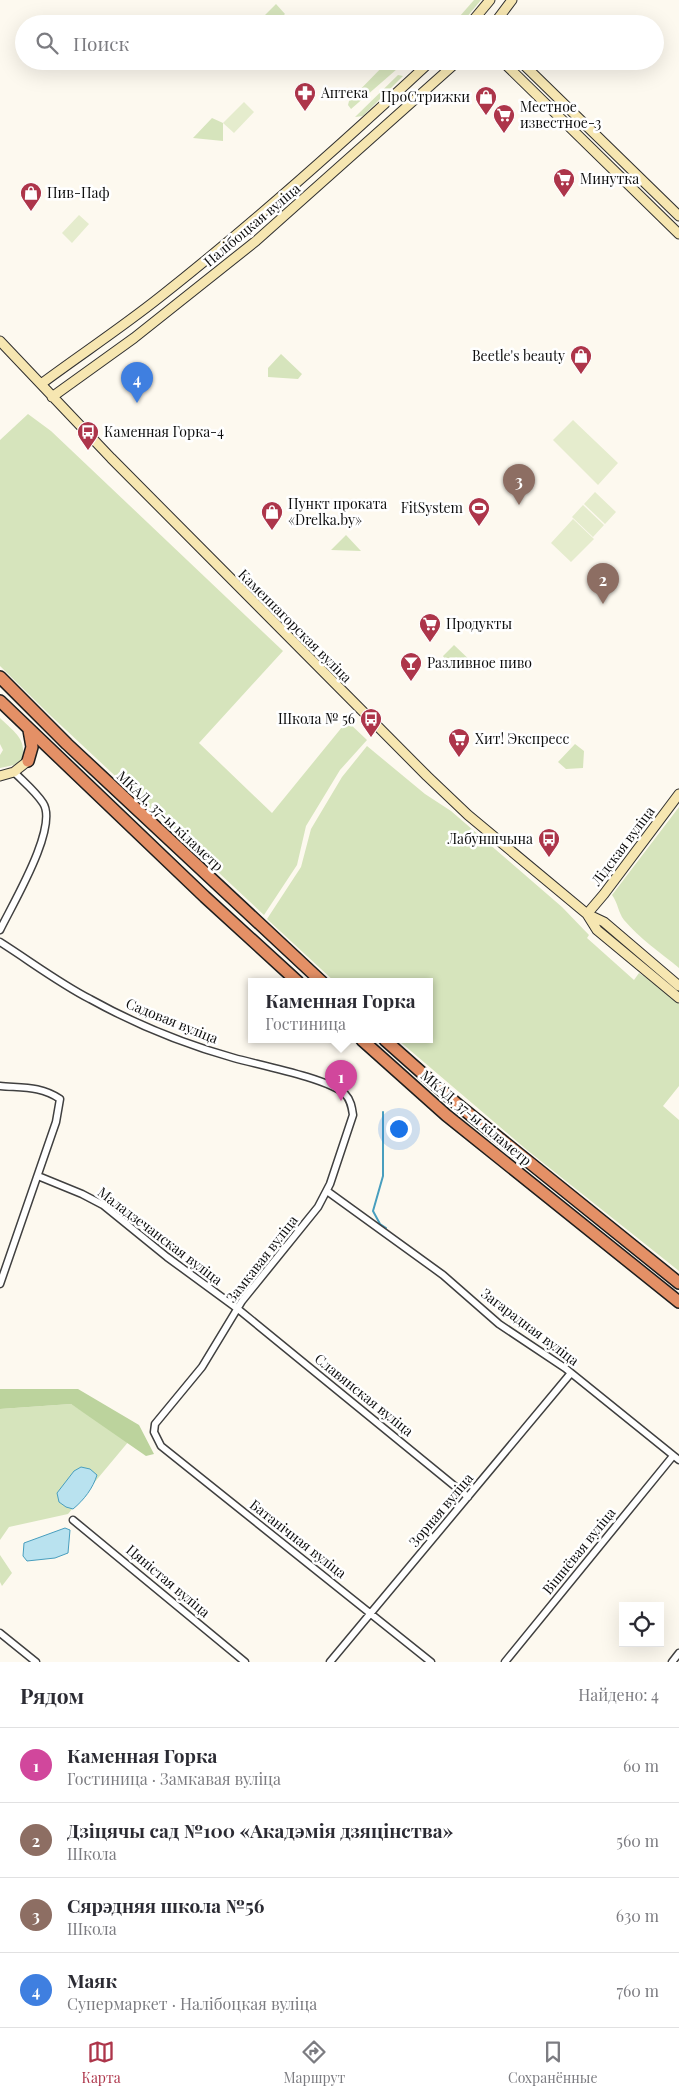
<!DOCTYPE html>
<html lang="ru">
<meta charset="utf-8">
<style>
:root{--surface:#fff;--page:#f2f2f3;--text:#2b2b33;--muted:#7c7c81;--line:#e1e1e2;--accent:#ad354a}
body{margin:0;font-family:"Playfair Display",serif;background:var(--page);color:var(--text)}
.controls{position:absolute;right:15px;bottom:15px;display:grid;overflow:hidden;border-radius:0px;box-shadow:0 5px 20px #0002}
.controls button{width:45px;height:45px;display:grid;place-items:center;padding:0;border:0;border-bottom:1px solid var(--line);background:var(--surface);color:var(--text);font:25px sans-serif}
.you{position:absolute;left:398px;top:1128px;width:18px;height:18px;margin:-12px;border:4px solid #fff;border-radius:50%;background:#1a73e8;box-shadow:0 0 0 8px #1a73e833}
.badge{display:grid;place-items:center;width:32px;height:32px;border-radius:50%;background:var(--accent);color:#fff;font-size:16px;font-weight:700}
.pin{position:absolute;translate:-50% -41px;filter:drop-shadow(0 1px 2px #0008)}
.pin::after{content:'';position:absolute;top:26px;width:18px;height:15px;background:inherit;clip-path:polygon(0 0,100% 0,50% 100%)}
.popup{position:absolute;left:248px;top:978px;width:185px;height:65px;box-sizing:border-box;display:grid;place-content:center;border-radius:0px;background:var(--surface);filter:drop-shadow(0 1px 4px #0005);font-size:16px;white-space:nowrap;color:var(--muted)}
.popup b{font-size:19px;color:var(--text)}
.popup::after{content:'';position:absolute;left:50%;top:100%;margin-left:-10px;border:10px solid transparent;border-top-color:var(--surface)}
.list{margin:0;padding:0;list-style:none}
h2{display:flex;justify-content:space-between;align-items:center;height:65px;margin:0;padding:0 20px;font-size:21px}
h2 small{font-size:16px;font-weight:400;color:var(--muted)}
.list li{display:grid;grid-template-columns:32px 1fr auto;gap:15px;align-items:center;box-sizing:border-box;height:75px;padding:0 20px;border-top:1px solid var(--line)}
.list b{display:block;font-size:19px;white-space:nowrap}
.list p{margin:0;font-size:16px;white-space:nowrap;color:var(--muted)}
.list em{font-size:16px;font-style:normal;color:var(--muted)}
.icon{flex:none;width:28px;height:28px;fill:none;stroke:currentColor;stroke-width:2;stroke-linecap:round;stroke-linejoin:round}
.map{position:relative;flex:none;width:679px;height:1662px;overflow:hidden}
.search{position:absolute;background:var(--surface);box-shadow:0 5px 20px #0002;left:15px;right:15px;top:15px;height:55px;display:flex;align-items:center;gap:12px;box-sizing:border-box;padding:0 18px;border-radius:28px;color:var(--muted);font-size:19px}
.sheet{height:365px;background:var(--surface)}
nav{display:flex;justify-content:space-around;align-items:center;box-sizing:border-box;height:70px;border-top:1px solid var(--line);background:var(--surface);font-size:14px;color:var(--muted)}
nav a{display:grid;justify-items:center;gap:2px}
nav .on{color:var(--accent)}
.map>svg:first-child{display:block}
.green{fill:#d6e4bc}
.forest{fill:#bcd39d}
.pitch{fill:#e5eccd}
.water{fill:#b9e2ef;stroke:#489ebe}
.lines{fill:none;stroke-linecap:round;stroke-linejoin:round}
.stream{stroke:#489ebe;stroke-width:2}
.street-casing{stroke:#404040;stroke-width:9}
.secondary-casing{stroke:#2f2f2f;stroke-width:11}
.highway-casing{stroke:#1e1e1e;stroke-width:14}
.street{stroke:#fff;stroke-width:6}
.secondary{stroke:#f6e6b1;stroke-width:9}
.highway{stroke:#e49066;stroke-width:11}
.labels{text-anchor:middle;stroke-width:5;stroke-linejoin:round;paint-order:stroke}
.poi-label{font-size:14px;fill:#0d0d0d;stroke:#fff;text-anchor:start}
.street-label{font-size:14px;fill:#0d0d0d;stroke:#fff}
</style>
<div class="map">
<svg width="679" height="1662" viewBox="0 0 679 1662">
<rect width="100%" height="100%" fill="#fdf9ef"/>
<!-- green -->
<path class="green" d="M474,0h7l-20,24h-8z
M276,4l9,10 -11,10h-4l-7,-7z
M388,61l9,8 -46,40 -3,-4 1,-4z
M398,75l5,1 -40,40 -8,1z
M212,118l11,5v18l-30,-3z
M281,354l21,20 -4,5 -30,-2v-9z
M28,414l23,17 232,220 -84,92 73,70 75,-92 20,19 -27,30 -34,56 -9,39 -33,50 -213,-199 -51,-50v-226z
M346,535l15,16 -30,-1z
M454,645l21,20 -26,1 -6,-10z
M0,718c13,13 29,22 21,42l-7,5 -14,3v-13l3,-5 -3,-6z
M575,744l9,7 -1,17 -17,1 -8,-7z
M367,746l58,48 26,17 111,96 27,28 -2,3 47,42 5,-7 19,12 21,19v82l-16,20 16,14v151l-152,-121 -129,-110h32v-58h-95l-68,-63 34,-52 10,-38 31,-52z
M679,807v161c-18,-15 -40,-30 -55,-48 -6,-8 -6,-17 -12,-25z
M71,1404l58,37 -61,73 -59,13 -9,13v-131z
M0,1555l12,18 -10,13 -2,-4z"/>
<!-- forest -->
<path class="forest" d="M0,1389h78l61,36 15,29 -8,2 -75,-52 -71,5z"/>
<!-- pitch -->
<path class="pitch" d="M244,102l10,10 -20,21 -11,-10z
M79,215l10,9 -17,19 -10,-10z
M573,420l45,43 -20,22 -45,-45z
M595,492l21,20 -11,12 -21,-20z
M583,505l21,20 -11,12 -21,-20z
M573,519l21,20 -23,23 -20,-19z"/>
<!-- water -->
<path class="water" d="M81,1467l9,2 7,6c-4,13 -13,25 -24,34l-7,-2 -7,-5 -2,-9 17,-22z
M65,1528l5,2 -2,23 -13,5 -28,3 -4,-5 1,-13z"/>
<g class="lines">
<!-- stream -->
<path class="stream" d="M383,1112v64l-10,35 7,13 6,4"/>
<!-- street casing -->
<g class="street-casing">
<path id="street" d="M0,930c12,-25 59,-103 43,-127 -7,-11 -19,-21 -29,-31
M0,942c30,19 59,41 90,57 45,25 94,45 144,59 25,7 93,20 111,36 6,6 7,14 8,21l-23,69 -12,23 -76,94 -40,66 -47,57 -1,8 7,14 270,216
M0,1086c23,2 41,0 60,13l-4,23 -56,162
M38,1176l44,18 21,11 64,52 71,52 230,188
M327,1191l116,84 56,49 66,44 114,92
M73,1520l172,142
M0,1633l36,29
M330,1662l241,-289
M505,1662l168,-206
M672,1662l7,-9"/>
</g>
<!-- secondary casing -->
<g class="secondary-casing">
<path id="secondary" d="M470,24l20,-24
M494,24l18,-24
M502,61l177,173
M520,61l159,155
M0,341l111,117 316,318 41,39 119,99 17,8 75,64
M41,384c39,-29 80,-56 119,-87 94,-74 183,-154 271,-236
M52,397l82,-59 122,-97 202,-180
M0,776l14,-4 14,-11
M587,914l17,-20 75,-100
M587,914l10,16 82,68"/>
</g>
<!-- highway casing -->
<g class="highway-casing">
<path id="highway" d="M0,677l67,67 255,238
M0,701l205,196 93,85
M28,761l4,-14 -3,-17
M362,1040l84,75 233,187
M385,1040l72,64 222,179"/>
</g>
<!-- street -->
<use href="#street" class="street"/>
<!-- secondary -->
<use href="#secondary" class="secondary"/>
<!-- highway -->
<use href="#highway" class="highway"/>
</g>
<!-- icons -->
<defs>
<g id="pharmacy-pin" transform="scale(1.125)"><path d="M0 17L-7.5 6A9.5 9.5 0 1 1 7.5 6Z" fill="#ad354a" stroke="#fff"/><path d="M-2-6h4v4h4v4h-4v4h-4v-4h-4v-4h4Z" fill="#fff"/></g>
<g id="shop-pin" transform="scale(1.125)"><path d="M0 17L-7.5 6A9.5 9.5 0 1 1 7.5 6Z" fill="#ad354a" stroke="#fff"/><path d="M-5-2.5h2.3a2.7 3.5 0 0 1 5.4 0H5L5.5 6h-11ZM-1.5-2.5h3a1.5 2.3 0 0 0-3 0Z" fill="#fff"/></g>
<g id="supermarket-pin" transform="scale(1.125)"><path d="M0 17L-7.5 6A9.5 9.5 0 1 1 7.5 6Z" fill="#ad354a" stroke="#fff"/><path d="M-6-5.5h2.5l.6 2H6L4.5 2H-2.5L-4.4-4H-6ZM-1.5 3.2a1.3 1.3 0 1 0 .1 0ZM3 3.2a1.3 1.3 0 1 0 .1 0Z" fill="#fff"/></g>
<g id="bus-pin" transform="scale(1.125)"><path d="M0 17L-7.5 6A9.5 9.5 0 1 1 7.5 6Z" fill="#ad354a" stroke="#fff"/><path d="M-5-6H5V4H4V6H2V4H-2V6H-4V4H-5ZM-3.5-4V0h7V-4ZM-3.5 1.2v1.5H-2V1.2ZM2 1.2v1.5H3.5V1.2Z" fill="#fff"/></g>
<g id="stadium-pin" transform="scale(1.125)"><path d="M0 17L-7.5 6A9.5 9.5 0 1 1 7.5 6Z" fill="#ad354a" stroke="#fff"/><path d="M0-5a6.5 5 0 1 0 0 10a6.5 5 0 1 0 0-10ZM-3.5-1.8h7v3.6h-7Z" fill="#fff"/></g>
<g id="bar-pin" transform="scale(1.125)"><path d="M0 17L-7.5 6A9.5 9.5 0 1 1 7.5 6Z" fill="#ad354a" stroke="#fff"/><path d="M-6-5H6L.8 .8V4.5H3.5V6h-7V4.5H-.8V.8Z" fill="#fff"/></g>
</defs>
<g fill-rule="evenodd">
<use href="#pharmacy-pin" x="305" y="93"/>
<use href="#shop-pin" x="486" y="97"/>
<use href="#supermarket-pin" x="504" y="115"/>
<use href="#supermarket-pin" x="564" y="179"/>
<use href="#shop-pin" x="31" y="193"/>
<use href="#shop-pin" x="581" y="356"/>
<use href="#bus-pin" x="88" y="432"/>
<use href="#stadium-pin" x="479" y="508"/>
<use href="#shop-pin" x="272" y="512"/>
<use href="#supermarket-pin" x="430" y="624"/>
<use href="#bar-pin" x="411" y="663"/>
<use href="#bus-pin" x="371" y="719"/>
<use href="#supermarket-pin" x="459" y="739"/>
<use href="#bus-pin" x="549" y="839"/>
</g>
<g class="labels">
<!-- poi labels -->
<g class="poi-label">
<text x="321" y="98">Аптека</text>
<text x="470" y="102" text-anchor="end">ПроСтрижки</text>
<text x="520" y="112">Местное<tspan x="520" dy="16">известное-3</tspan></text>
<text x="580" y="184">Минутка</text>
<text x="47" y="198">Пив-Паф</text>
<text x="565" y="361" text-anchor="end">Beetle's beauty</text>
<text x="104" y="437">Каменная Горка-4</text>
<text x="288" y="509">Пункт проката<tspan x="288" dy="16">«Drelka.by»</tspan></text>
<text x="463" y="513" text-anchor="end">FitSystem</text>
<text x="446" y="629">Продукты</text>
<text x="427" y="668">Разливное пиво</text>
<text x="355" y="724" text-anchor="end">Школа № 56</text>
<text x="475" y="744">Хит! Экспресс</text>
<text x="533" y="844" text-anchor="end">Лабуншчына</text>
</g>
<!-- street labels -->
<g class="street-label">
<text transform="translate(252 225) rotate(-40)" y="5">Налібоцкая вуліца</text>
<text transform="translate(295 626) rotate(45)" y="5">Каменнагорская вуліца</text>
<text transform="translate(170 821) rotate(43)" y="5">МКАД, 37-ы кіламетр</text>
<text transform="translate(623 846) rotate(-53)" y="5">Лідская вуліца</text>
<text transform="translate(172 1021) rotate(22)" y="5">Садовая вуліца</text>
<text transform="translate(476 1118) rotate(40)" y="5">МКАД, 37-ы кіламетр</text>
<text transform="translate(160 1236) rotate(37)" y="5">Маладзечанская вуліца</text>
<text transform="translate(262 1259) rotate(-52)" y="5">Замкавая вуліца</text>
<text transform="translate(530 1327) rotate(37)" y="5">Загарадная вуліца</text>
<text transform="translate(364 1395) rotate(39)" y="5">Славянская вуліца</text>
<text transform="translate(441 1510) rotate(-50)" y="5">Зорная вуліца</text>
<text transform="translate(298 1539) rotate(38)" y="5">Батанічная вуліца</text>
<text transform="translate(579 1551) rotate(-51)" y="5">Вішнёвая вуліца</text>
<text transform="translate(168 1581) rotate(40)" y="5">Цяністая вуліца</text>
</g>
</g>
</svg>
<div class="controls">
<button><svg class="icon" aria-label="locate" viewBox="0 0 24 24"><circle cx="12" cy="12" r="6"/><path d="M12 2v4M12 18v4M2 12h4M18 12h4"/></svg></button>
</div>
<div class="you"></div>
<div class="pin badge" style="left:341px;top:1101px;background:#d1479c">1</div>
<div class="popup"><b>Каменная Горка</b>Гостиница</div>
<div class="pin badge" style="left:603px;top:604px;background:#8d6e63">2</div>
<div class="pin badge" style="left:519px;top:505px;background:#8d6e63">3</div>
<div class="pin badge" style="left:137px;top:403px;background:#3f7fe0">4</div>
<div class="search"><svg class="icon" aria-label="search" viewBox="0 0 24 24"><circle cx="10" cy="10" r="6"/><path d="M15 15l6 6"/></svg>Поиск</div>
</div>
<section class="sheet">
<h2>Рядом<small>Найдено: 4</small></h2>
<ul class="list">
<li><span class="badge" style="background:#d1479c">1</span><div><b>Каменная Горка</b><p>Гостиница · Замкавая вуліца</p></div><em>60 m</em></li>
<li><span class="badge" style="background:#8d6e63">2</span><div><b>Дзіцячы сад №100 «Акадэмія дзяцінства»</b><p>Школа</p></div><em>560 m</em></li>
<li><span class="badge" style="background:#8d6e63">3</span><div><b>Сярэдняя школа №56</b><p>Школа</p></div><em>630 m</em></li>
<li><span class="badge" style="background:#3f7fe0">4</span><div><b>Маяк</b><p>Супермаркет · Налібоцкая вуліца</p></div><em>760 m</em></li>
</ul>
</section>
<nav>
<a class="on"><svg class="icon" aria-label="map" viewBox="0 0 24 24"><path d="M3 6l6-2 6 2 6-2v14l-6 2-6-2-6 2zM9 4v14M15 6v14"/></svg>Карта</a>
<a><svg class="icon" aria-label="directions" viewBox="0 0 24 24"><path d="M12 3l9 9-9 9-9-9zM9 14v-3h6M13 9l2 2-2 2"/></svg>Маршрут</a>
<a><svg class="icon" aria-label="saved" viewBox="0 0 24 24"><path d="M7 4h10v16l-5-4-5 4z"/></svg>Сохранённые</a>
</nav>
